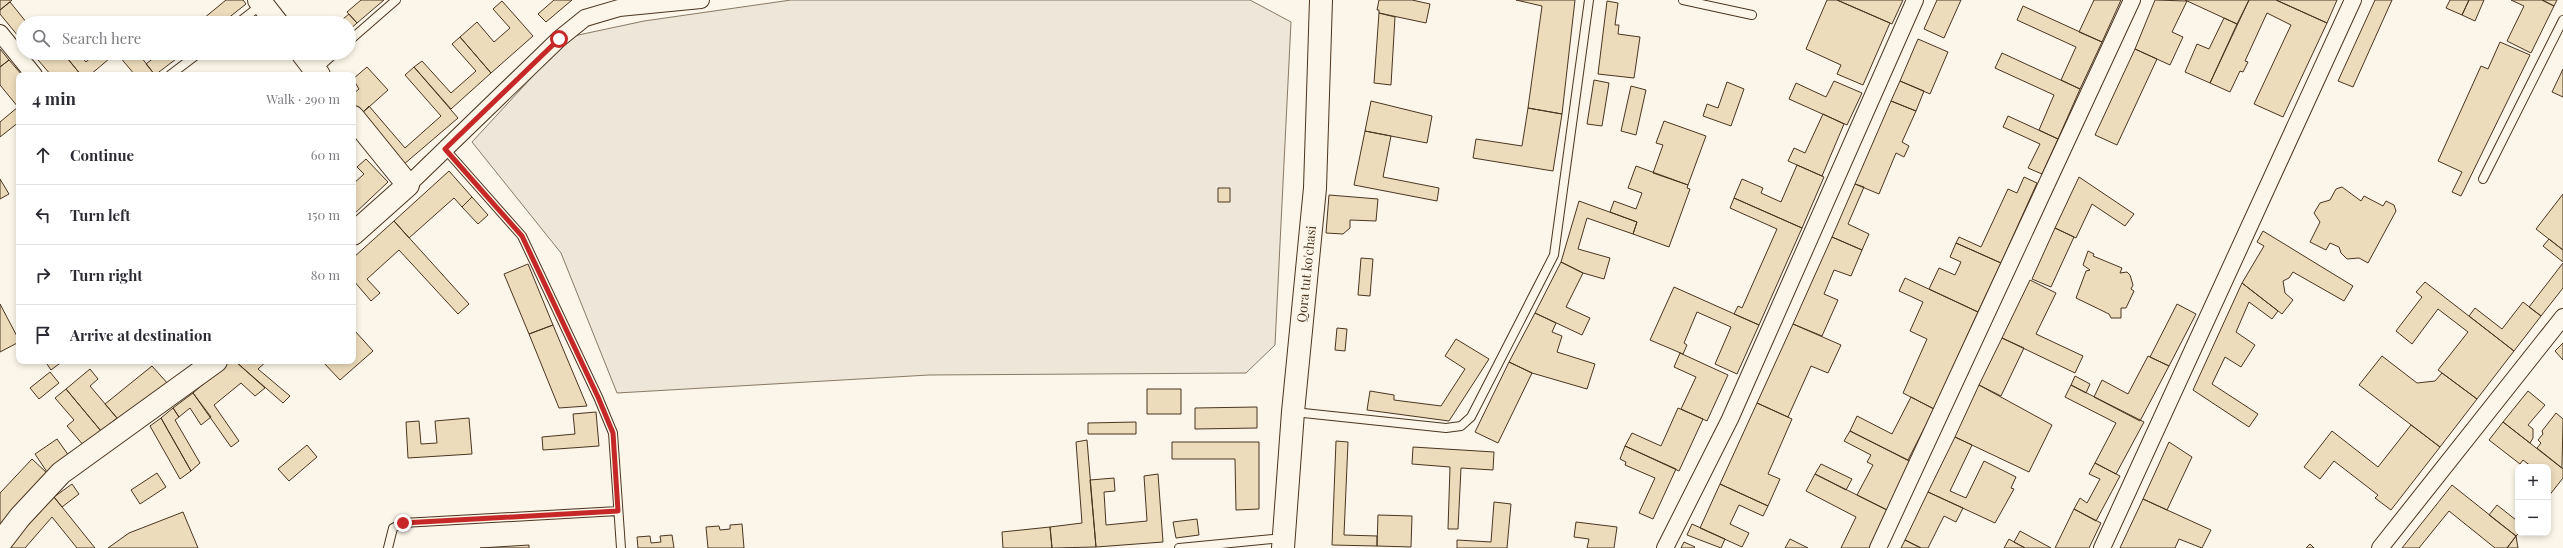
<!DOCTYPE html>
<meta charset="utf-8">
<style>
:root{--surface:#fff;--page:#f7f7f7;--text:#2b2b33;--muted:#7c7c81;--line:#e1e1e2}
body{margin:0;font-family:"Playfair Display",serif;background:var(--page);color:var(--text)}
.controls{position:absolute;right:12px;bottom:12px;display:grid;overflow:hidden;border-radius:8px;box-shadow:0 2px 6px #0003}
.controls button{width:36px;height:36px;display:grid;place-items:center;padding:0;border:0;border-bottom:1px solid var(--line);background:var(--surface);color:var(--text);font:20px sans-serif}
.stop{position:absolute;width:12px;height:12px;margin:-9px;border:3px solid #c62828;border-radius:50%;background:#fff}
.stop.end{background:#c62828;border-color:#fff;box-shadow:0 1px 4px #0008}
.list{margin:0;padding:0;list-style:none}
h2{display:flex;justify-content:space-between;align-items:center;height:52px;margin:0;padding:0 16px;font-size:17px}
h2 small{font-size:13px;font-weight:400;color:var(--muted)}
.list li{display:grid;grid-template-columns:26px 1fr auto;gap:12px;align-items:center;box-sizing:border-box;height:60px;padding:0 16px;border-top:1px solid var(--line)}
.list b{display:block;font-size:15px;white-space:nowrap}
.list em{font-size:13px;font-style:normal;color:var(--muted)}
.icon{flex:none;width:22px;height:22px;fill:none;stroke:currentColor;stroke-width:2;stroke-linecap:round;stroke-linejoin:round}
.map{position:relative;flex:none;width:2563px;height:548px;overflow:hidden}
.search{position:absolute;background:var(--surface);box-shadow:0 2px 6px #0003;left:16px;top:16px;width:340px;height:44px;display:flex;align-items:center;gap:10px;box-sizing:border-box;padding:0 14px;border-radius:22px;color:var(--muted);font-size:15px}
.panel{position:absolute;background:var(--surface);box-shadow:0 2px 6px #0003;left:16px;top:72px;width:340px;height:292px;border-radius:8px}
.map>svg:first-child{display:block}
.green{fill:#ede6d9;stroke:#887966}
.building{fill:#ecdcbc;stroke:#4a3520}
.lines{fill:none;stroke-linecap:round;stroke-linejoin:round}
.lane-casing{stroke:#4a3520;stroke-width:10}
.street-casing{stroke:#4a3520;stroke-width:18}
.secondary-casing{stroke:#4a3520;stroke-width:24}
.lane{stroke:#fbf6e9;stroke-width:8}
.street{stroke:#fbf6e9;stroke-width:16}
.secondary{stroke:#fbf6e9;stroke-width:22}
.route{stroke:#c62828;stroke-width:5}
.labels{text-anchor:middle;stroke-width:3;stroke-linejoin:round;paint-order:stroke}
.street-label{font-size:13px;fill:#4a3520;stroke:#fbf6e9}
</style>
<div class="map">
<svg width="2563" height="548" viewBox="0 0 2563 548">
<rect width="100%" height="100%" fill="#fbf6e9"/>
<!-- green -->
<path class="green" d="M791,0h459l41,22 -16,323 -29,28 -317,2 -312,18 -56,-140 -89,-111 97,-105 75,-16z"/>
<!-- building -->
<path class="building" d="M0,0h12l-12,10z
M243,0l3,4 -24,19h-24l28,-23z
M361,0h23l-27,23 -10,-11z
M554,0h18l-26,22 -8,-8z
M1379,0h33l18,4 -4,19 -47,-10v-3h-2z
M1516,0h59l-13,114 -34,-6 14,-102z
M1827,0h10l53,23 -27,62 -26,-11 4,-9 -35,-16z
M1837,0h66l-11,24z
M1937,0h24l-17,38 -20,-9z
M2094,0h27l-19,42 -23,-10z
M2155,0l32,1 -15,31 11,5 -13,28 -35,-16z
M2185,0h64l-12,24z
M2249,0h27l51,23 -44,94 -29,-13 37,-79 -24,-12 -22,48 3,1 -5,10 -3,-1 -10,21 -20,-9z
M2276,0h61l-10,23z
M2375,0h17l-39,87 -15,-6z
M2450,0h19l-7,15 -16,-7z
M2469,0h15l-9,21 -13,-6z
M2511,0h31l12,6 -23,47 -24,-12 17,-35z
M2542,0h15l-3,6z
M502,1l31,35 -42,37 -31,-36 17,-15 17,20 16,-14 -17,-19z
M1607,1l11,2 -3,22h4l-1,9 22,3 -6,41 -36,-4z
M10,2l17,21h-4v19l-23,-28v-4z
M2023,6l79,36 -22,47 -19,-9 15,-33 -59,-27z
M1379,13l16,4 -4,68 -17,-2z
M349,14l8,9 -8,7v-7h-11z
M307,18l4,5h-10z
M2224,18l13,6 -27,59 -25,-11 12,-28 12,5z
M460,37l31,36 -40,36 -37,-42 8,-6 29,32 25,-22 -24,-27z
M1918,39l30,13 -18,42 -30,-13z
M2500,42l30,13 -69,141 -9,-4 10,-20 -24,-11 43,-95 7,3z
M0,49l9,11 -9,7z
M2135,49l22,10 -40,86 -22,-10z
M32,53h31l18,22h-30z
M63,53h15l8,9 10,-9h20l-26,22h-9z
M123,53h15l17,22h-20l-16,-19z
M160,53h24l-29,22 -9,-11z
M2002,53l78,36 -22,50 -19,-9 15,-35 -59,-27z
M9,60l13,15h-3v47l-19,15v-15l18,-15 -18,-22v-18z
M367,67l21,23 -28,25 -7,-8v-13l6,-5 -6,-10z
M414,67l44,51 -55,47 -43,-50 9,-9 36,42 36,-32 -36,-41z
M2563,69v28l-11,-5z
M1594,80l15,3 -7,43 -15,-2z
M1834,81l28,12 -15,32 -58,-26 7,-16 30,14z
M1900,81l24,10 -8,20 -25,-10z
M1727,82l17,7 -13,37 -28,-10 4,-12 11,4z
M1631,86l15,4 -10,45 -15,-4z
M1371,101l61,15 -5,27 -62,-12z
M1891,101l25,10 -14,31 7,4 -5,11 -8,-4 -17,41 -24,-10z
M1528,108l34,6 -9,57 -80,-13 3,-19 46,7z
M1823,114l21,10 -22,52 -34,-15 6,-13 11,5z
M2008,116l50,23 -16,35 -14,-6 12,-24 -37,-17z
M1664,121l42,15 -18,49 -35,-12 10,-28 -7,-2z
M1365,131l26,5 -8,41 56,11 -2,13 -83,-16z
M366,159l22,23 -35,33v-31l11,-10 -7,-7z
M1797,165l27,12 -22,51 -68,-30 8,-19 21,9 -2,5 20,9z
M1636,166l52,19 -1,3 3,1 -21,58 -36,-13 4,-12 -27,-10 4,-11 22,8 6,-16 -14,-5z
M449,171l23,26 -10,10 -8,-9 -45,40 -15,-17z
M2024,177l13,6 -36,80 -45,-20 3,-6 22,10 27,-58 9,4z
M2079,177l55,37 -9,12 -33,-22 -16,34 -21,-10z
M0,179l9,15 -9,5z
M1855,184l9,3 -16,37 21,10 -7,16 -30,-13z
M2342,187l19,14 3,-5 19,10 3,-5 8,4 2,6 -28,52 -9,-5 -12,1 -6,-6 -2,-6 -9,-4 -4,7 -16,-8 10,-20 -6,-9 6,-10 10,-3 6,-11z
M1218,188h12v14h-12z
M2563,194v56l-27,-21z
M1329,195l49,4 -2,22 -26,-1v8l-7,6 -17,-1z
M472,197l16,18 -10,9 -16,-17z
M1734,198l68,30 -43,97 -25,-11 4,-8 4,2 35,-79 -47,-21z
M1579,201l58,21 -4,12 -46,-16 -9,31 32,9 -6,21 -21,-6 -22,-11z
M394,221l75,83 -11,10 -59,-64 -32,29 13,14 -9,8 -18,-21v-22z
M2055,228l19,9 -23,50 -19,-8z
M2263,231l90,55 -9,15 -51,-29 -4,6 -6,3 2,12 8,7 -11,14 -40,-31 22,-37 -7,-4z
M1832,237l30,13 -11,26 -17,-6 -10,24 14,6 -16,36 -29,-12z
M2549,239l14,11v12l-20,-16z
M1956,243l45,20 -23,49 -49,-23 10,-21 16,7 6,-13 -11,-5z
M2088,251l6,3 -1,2 29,12 -2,5 7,-1 3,3 3,10 -2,4 3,2 -8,17h-5v10h-10l-2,-4 -33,-16 10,-27 4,-1 -7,-5z
M1361,258l12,1 -3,37 -12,-1z
M1561,262l22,11 -17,34 24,11 -8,17 -47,-22z
M2563,263v25l-22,28 -12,-9z
M528,264l25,61 -24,9 -25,-60z
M1905,278l73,34 -44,97 -31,-16 24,-54 -17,-8 13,-29 -24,-11z
M2030,280l26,13 -20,41 47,22 -8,17 -73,-35z
M2425,282l89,69 -37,48 -39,-29 30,-38 -30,-23 -26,35 -16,-13 26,-34 -6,-5z
M2242,283l36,28 -6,8 -23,-17 -13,30 19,13 -14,22 -16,-10 -13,27 46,30 -9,13 -56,-37z
M1674,287l85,38 -22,49 -22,-10 16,-37 -34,-15 -13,31 3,2 -4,9 -33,-14z
M2523,302l18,14 -27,35 -45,-35 6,-8 27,21z
M0,304l19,36v2l-19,10z
M2177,304l19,10 -27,52 -19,-9z
M1535,313l21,10 -4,9 10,4 -5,16 38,12 -8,25 -55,-16 -23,-11z
M1793,324l48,21 -13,28 -17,-7 -23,51 -31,-14z
M553,325l34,81 -28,2 -30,-74z
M1337,328l10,1 -2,22 -10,-1z
M355,331l18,20 -33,29 -18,-19h31z
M2002,338l22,10 -23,48 -22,-11z
M1456,339l33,20 -40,62 -82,-11 3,-19 24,4v5l47,6 24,-37 -20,-13z
M2563,343v17l-8,-9z
M1680,353l48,22 -21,46 -26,-12 15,-32 -22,-10z
M2148,356l21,10 -29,55 -46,-24 8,-17 26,14z
M2382,356l35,27 18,-2 7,-8 35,26 -37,48 -81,-62z
M45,361h18l-12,9z
M230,361h5l30,27 -10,8 -14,-13 -27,22 25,36 -8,6 -38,-54z
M235,361h32l-9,8 32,27 -7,7z
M1509,362l23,11 -34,70 -23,-11z
M152,366l17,19 -47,39 -17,-20z
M90,369l8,10 -8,7 27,32 -16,13 -35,-42z
M50,372l9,11 -20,16 -9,-11z
M2075,376l15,8 -4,9 -15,-8z
M1979,385l73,40 -23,47 -74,-35z
M2071,385l73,37 -28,52 -21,-11 21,-40 -51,-26z
M66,389l35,42 -17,15 -17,-20 7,-6 -19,-22z
M1147,389h34v25h-34z
M2528,391l17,14 -17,20 5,4v9l-3,5 -27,-21z
M193,393l18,24 -10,8 -11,-17 -11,9 -6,-9z
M1911,397l23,12 -26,51 -58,-29 7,-15 35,18z
M1757,403l35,16 -24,55 12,5 -12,27 -48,-22z
M1257,407v21l-62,1v-21z
M173,408l6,9 -4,3 25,43 -9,8 -30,-53z
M1678,408l25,11 -24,52 -54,-25 7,-13 29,13z
M596,412l3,34 -56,4 -1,-13 33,-3 -2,-20z
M2556,413l7,6 -1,49 -25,-20 4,-5 -3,-3 5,-6 -1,-3z
M161,418l30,53 -11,8 -30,-53z
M469,418l3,36 -64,4 -2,-36 13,-1 2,23 16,-1 -2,-22z
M1136,422v12h-48v-11z
M2503,422l60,47v9l-15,19v-30h-16l-9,-7 -3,4 -31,-24z
M2411,425l29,22 -49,63 -16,-12 3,-3 -44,-34 -14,18 -16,-12 28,-36 46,36z
M1850,431l63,32 -24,48 -32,-16 16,-30 -6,-3 4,-7 -27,-14z
M1955,437l17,8 -22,46 16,7 18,-37 32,16 -5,11 3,1 -19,34 -67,-31z
M57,439l12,17 -22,16 -12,-18z
M1087,440l9,107 -44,1 -2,-21 32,-4 -6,-81z
M1336,441l12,1 -4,93 33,1v10l-45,-1z
M1172,442h87v67l-23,1 -1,-51h-63z
M2169,442l23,15 -25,53 -24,-11z
M307,445l10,12 -28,24 -11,-12z
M1625,446l51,23 -23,50 -14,-6 16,-35 -30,-13 1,-3 -6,-3z
M1413,447l81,5 -1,18 -32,-2 -3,61h-10l2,-62 -38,-3z
M32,459l16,15 -48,53v-34z
M2095,463l25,13 -24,45 -22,-12 6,-11 7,5 13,-24 -11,-5z
M1821,464l31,15 -6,11 -31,-16z
M157,473l9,14 -26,17 -9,-14z
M1158,474l5,68 -67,5 -6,-67 24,-2 1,13 -11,1 2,33 41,-4 -3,-45z
M1815,474l74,37 -19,37h-29l15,-31 -50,-26z
M72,484l7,10 -17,13 -8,-10z
M1720,484l48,22 -5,10 -24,-11 -9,19 19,9 -7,14 -42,-19z
M2452,485l64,51 -9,12h-12l-46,-37 -30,37h-17z
M1928,492l35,16 -7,14 -12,-6 -16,32h-7l-16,-8z
M54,497l41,51h-18l-25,-31 -27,31h-18z
M2143,499l68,31 -9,18 -23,-9 -4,9h-55z
M1494,502l17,2 -4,44h-50v-8l34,2z
M2497,505l19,15 2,-2 1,15 -3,3 -27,-21z
M2074,509l27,14 -12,25h-34z
M183,512l15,36h-90l21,-15z
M1378,515l34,1 -1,31 -34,-1z
M1197,519l2,16 -23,3 -3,-16z
M1576,522l41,5 -3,21h-27l2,-9 -15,-2z
M742,524l2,24h-36l-2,-21 13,-1 1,4 10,-1v-4z
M1692,524l33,15 -4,9 -34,-13z
M1050,527l2,21h-49l-1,-16z
M2020,531l31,17h-26l-11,-6z
M672,535l2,13h-36l-1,-11 13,-1 1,7 10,-1 -1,-6z
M2516,536l2,12h-11z
M1790,539l18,9h-23z
M2009,539l5,3 11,6h-21z
M1905,540l16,8h-20z
M1684,542l11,5 -1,1h-13z
M2310,544l4,4h-8z
M529,545v3h-49z"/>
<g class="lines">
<!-- lane casing -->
<g class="lane-casing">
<path id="lane" d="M1683,0l69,15
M238,23l23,-18
M349,41l47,-41
M316,70l19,-17
M170,75l29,-22
M445,149l77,87 76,161 15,36 8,115
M2483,179l80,-159
M1294,412l152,16 15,-2 10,-9 83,-162 35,-255
M388,548l5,-20 10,-5 215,-12
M1179,548l104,-10"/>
</g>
<!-- street casing -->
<g class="street-casing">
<path id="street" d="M0,33l34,42
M408,185l151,-146 26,-21 34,-10 82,-8
M1665,548l65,-129 185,-419
M1878,548l254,-548
M2102,548l251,-548
M2380,548l183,-231"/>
</g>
<!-- secondary casing -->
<g class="secondary-casing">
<path id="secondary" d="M259,0l18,23
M302,53l17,22
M353,117l55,68 -55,49
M0,543l20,-26 41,-44 155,-112
M1283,548l10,-136 22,-224 6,-188"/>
</g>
<!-- lane -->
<use href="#lane" class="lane"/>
<!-- street -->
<use href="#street" class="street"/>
<!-- secondary -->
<use href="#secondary" class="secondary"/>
</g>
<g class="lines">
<!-- route -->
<path class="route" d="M403,523l215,-12 -5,-78 -15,-36 -76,-161 -77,-87 114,-110"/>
</g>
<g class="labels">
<!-- street labels -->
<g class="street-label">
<text transform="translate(1306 274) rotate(-84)" y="5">Qora tut ko'chasi</text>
</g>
</g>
</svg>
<div class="controls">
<button>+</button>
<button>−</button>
</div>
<div class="stop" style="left:559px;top:39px"></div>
<div class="stop end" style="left:403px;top:523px"></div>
<div class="search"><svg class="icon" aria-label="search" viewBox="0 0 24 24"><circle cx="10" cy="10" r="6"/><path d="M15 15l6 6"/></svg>Search here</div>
<section class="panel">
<h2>4 min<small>Walk · 290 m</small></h2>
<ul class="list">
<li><svg class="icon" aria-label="ahead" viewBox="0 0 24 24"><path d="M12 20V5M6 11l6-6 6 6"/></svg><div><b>Continue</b></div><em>60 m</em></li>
<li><svg class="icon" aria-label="left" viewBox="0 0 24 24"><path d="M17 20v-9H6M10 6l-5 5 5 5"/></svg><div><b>Turn left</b></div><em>150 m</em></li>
<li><svg class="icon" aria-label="right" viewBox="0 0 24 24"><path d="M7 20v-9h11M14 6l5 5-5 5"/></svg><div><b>Turn right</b></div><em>80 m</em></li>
<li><svg class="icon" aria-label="arrive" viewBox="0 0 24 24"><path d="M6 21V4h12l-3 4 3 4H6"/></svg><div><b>Arrive at destination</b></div></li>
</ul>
</section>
</div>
